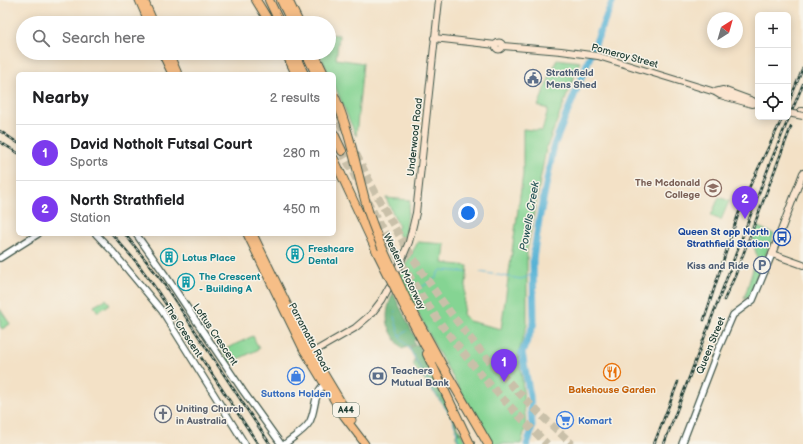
<!DOCTYPE html>
<meta charset="utf-8">
<style>
:root{--surface:#fff;--page:#f2f2f2;--text:#202124;--muted:#757577;--line:#e0e0e0;--accent:#7c3aed}
body{margin:0;font-family:"Balsamiq Sans",sans-serif;background:var(--page);color:var(--text)}
.controls{position:absolute;right:12px;top:12px;display:grid;overflow:hidden;border-radius:6px;box-shadow:0 2px 10px #0003}
.controls button{width:36px;height:36px;display:grid;place-items:center;padding:0;border:0;border-bottom:1px solid var(--line);background:var(--surface);color:var(--text);font:20px sans-serif}
.compass{position:absolute;left:707px;top:12px;width:36px;height:36px;border-radius:50%;background:var(--surface);box-shadow:0 2px 10px #0003;rotate:37deg}
.you{position:absolute;left:468px;top:213px;width:14px;height:14px;margin:-10px;border:3px solid #fff;border-radius:50%;background:#1a73e8;box-shadow:0 0 0 6px #1a73e833}
.badge{display:grid;place-items:center;width:26px;height:26px;border-radius:50%;background:var(--accent);color:#fff;font-size:13px;font-weight:700}
.pin{position:absolute;translate:-50% -33px;filter:drop-shadow(0 1px 2px #0008)}
.pin::after{content:'';position:absolute;top:21px;width:14px;height:12px;background:inherit;clip-path:polygon(0 0,100% 0,50% 100%)}
.list{margin:0;padding:0;list-style:none}
h2{display:flex;justify-content:space-between;align-items:center;height:52px;margin:0;padding:0 16px;font-size:17px}
h2 small{font-size:13px;font-weight:400;color:var(--muted)}
.list li{display:grid;grid-template-columns:26px 1fr auto;gap:12px;align-items:center;box-sizing:border-box;height:56px;padding:0 16px;border-top:1px solid var(--line)}
.list b{display:block;font-size:15px;white-space:nowrap}
.list p{margin:0;font-size:13px;white-space:nowrap;color:var(--muted)}
.list em{font-size:13px;font-style:normal;color:var(--muted)}
.icon{flex:none;width:22px;height:22px;fill:none;stroke:currentColor;stroke-width:2;stroke-linecap:round;stroke-linejoin:round}
.map{position:relative;flex:none;width:803px;height:444px;overflow:hidden}
.search{position:absolute;background:var(--surface);box-shadow:0 2px 10px #0003;left:16px;top:16px;width:320px;height:44px;display:flex;align-items:center;gap:10px;box-sizing:border-box;padding:0 14px;border-radius:22px;color:var(--muted);font-size:15px}
.panel{position:absolute;background:var(--surface);box-shadow:0 2px 10px #0003;left:16px;top:72px;width:320px;height:164px;border-radius:6px}
.map>svg:first-child{display:block}
.green{fill:#85d493;stroke:#528864}
.forest{fill:#6cb67d;stroke:#467a58}
.lines{fill:none;stroke-linecap:round;stroke-linejoin:round}
.stream{stroke:#57b2d5;stroke-width:1}
.river{stroke:#57b2d5;stroke-width:7}
.motorway-tunnel{stroke:#c9c0a9;stroke-width:8;stroke-dasharray:8 4;stroke-linecap:butt}
.tertiary-casing{stroke:#3f564a;stroke-width:8}
.secondary-casing{stroke:#3f564a;stroke-width:8}
.trunk-casing{stroke:#3f564a;stroke-width:9}
.motorway-casing{stroke:#3f564a;stroke-width:10}
.tertiary{stroke:#fff;stroke-width:5.5}
.secondary{stroke:#fbe5cf;stroke-width:6}
.trunk{stroke:#f6be87;stroke-width:7}
.motorway{stroke:#f6be87;stroke-width:8}
.rail-casing{stroke:#1f3d34;stroke-width:2.5}
.rail{stroke:#f7f3e8;stroke-width:1;stroke-dasharray:3;stroke-linecap:butt}
.secondary-bridge-casing{stroke:#3f564a;stroke-width:8;stroke-linecap:butt}
.motorway-bridge-casing{stroke:#3f564a;stroke-width:10;stroke-linecap:butt}
.secondary-bridge{stroke:#fbe5cf;stroke-width:6}
.motorway-bridge{stroke:#f6be87;stroke-width:8}
.labels{text-anchor:middle;stroke-width:3;stroke-linejoin:round;paint-order:stroke}
.shield{fill:#f7f3e8;stroke:#60746a;stroke-width:1}
.shield-label{font-size:9px;font-weight:bold;fill:#1f3d34}
.street-label{font-size:10px;fill:#1f3d34;stroke:#f7f3e8}
.service-label{font-size:10px;font-weight:bold;fill:#4e5e75;stroke:#f7f3e8;text-anchor:start}
.education-label{font-size:10px;font-weight:bold;fill:#785e54;stroke:#f7f3e8;text-anchor:end}
.transit-label{font-size:10px;font-weight:bold;fill:#164399;stroke:#f7f3e8;text-anchor:end}
.culture-label{font-size:10px;font-weight:bold;fill:#0d838f;stroke:#f7f3e8;text-anchor:start}
.food-label{font-size:10px;font-weight:bold;fill:#c56008;stroke:#f7f3e8}
.shop-label{font-size:10px;font-weight:bold;fill:#366cbe;stroke:#f7f3e8}
.worship-label{font-size:10px;font-weight:bold;fill:#5b616d;stroke:#f7f3e8;text-anchor:start}
.water-label{font-size:11px;font-style:italic;fill:#2d5a5c;stroke:#f7f3e8}
</style>
<div class="map">
<svg width="803" height="444" viewBox="0 0 803 444">
<rect width="100%" height="100%" fill="#f7f3e8"/>
<filter id="ink" filterUnits="userSpaceOnUse"><feTurbulence type="fractalNoise" baseFrequency=".025" numOctaves="2"/><feDisplacementMap in="SourceGraphic" scale="8" xChannelSelector="R" yChannelSelector="G"/><feConvolveMatrix kernelMatrix="1 2 1 2 8 2 1 2 1" color-interpolation-filters="sRGB"/></filter>
<filter id="wash" filterUnits="userSpaceOnUse"><feTurbulence type="fractalNoise" baseFrequency=".012" numOctaves="4" result="noise"/><feDisplacementMap in="SourceGraphic" scale="16" xChannelSelector="R" yChannelSelector="G"/><feGaussianBlur stdDeviation="0.9" result="paint"/><feColorMatrix in="noise" values="0 0 0 0 0 0 0 0 0 0 0 0 0 0 0 0 0 1.4 0 .05"/><feComposite in="paint" operator="in"/></filter>
<g filter="url(#wash)">
<rect width="100%" height="100%" fill="#f3e1c6"/>
<!-- green -->
<path class="green" d="M329,34l10,1 -3,24 27,4 -7,73 -22,-52v-10h-5l-10,-21h10z
M557,59l23,3 -34,87 -19,101v75l-9,30 4,23 4,48 -5,18h-30l-54,-94 -38,-74 19,-34 27,2 -2,19 25,3 -5,48 6,7 32,8 22,-155v-45l19,2 6,-22 -10,-3z
M719,197l10,4 -8,19 -10,-4z
M386,198l24,2 -6,40h-2l-6,-11 3,-2z
M756,226l18,8 -25,63 -5,2 13,-43 -4,-13v-5l-1,-1z
M106,299l4,5 -12,8 -4,-6z
M0,309l10,15 -8,5 -2,-3z
M253,336l6,13 -29,14 -9,-12z
M414,359l20,34 -20,-27z
M461,433l6,11h-7l-4,-7v-3z"/>
<!-- forest -->
<path class="forest" d="M393,293l23,46 -3,2 2,3 -13,5c-15,-21 -20,-30 -9,-56z
M418,344l43,89 -4,1c-1,-17 -15,-29 -24,-43 -8,-14 -16,-29 -24,-43z"/>
<g class="lines">
<!-- stream -->
<path class="stream" d="M480,272l41,7 6,-2 6,-5
M413,293l24,-16 1,-4 3,-3 25,2
M395,311l-1,6 7,22 8,9 25,44 17,24 5,13 2,10 3,5
M401,335l6,-4"/>
<!-- river -->
<path class="river" d="M527,444l3,-8 2,-10 -2,-30 -8,-43 12,-30 -1,-64 6,-39 15,-75 59,-145"/>
</g>
</g>
<g filter="url(#ink)">
<g class="lines">
<!-- motorway-tunnel -->
<path class="motorway-tunnel" d="M334,111l11,22
M342,151l17,33
M356,154c39,81 87,158 149,224 21,23 44,45 67,66
M367,200c30,59 64,116 107,166 23,28 48,53 73,78"/>
<!-- tertiary casing -->
<g class="tertiary-casing">
<path id="tertiary" d="M96,234l17,18 49,59 83,133
M136,234l30,42 77,115 38,53
M0,258l38,-24
M285,444c8,-7 19,-13 24,-21 7,-11 4,-30 15,-38
M682,444l36,-94 15,-35 20,-15 19,-46"/>
</g>
<!-- secondary casing -->
<g class="secondary-casing">
<path id="secondary" d="M434,38l62,7
M495.5 46a3.5 3.5 0 1 1 7 0a3.5 3.5 0 1 1-7 0Z
M503,46l58,5 37,5 117,36 5,3 32,9 5,-1
M715,92l8,-2 30,11
M801,111h2
M803,265l-31,-11 31,-81
M396,273l13,-31 7,-29 23,-213
M372,313l10,-13 7,-13
M308,355l47,-27 14,-12"/>
</g>
<!-- trunk casing -->
<g class="trunk-casing">
<path id="trunk" d="M139,0l10,23
M144,0l10,23
M162,53l10,21
M169,53l9,21
M247,234l56,115 40,66 22,29
M253,234l54,111 45,75"/>
</g>
<!-- motorway casing -->
<g class="motorway-casing">
<path id="motorway" d="M256,0l14,23
M269,0l11,23
M281,0l11,23
M288,0l11,23
M286,53l10,21
M294,53l10,21
M306,53l10,21
M314,53l10,21
M334,134l8,17
M334,159l44,95
M407,301l35,64 46,79
M403,304l21,40 9,15
M427,354l43,90"/>
</g>
<!-- tertiary -->
<use href="#tertiary" class="tertiary"/>
<!-- secondary -->
<use href="#secondary" class="secondary"/>
<!-- trunk -->
<use href="#trunk" class="trunk"/>
<!-- motorway -->
<use href="#motorway" class="motorway"/>
<!-- rail casing -->
<g class="rail-casing">
<path id="rail" d="M788,104l15,-36
M0,131l18,12
M0,142l18,11
M112,234l26,30 16,22 104,158
M125,234l37,47 108,163
M724,300l11,-24 56,-149
M704,320l34,-105 9,-23 36,-75
M654,444l24,-62
M664,444l107,-283 32,-77"/>
</g>
<!-- rail -->
<use href="#rail" class="rail"/>
<!-- secondary-bridge casing -->
<g class="secondary-bridge-casing">
<path id="secondary-bridge" d="M788,113l15,3"/>
</g>
<!-- motorway-bridge casing -->
<g class="motorway-bridge-casing">
<path id="motorway-bridge" d="M334,95c17,38 23,79 35,119 10,31 25,58 38,87
M378,254l25,50"/>
</g>
<!-- secondary-bridge -->
<use href="#secondary-bridge" class="secondary-bridge"/>
<!-- motorway-bridge -->
<use href="#motorway-bridge" class="motorway-bridge"/>
</g>
</g>
<!-- icons -->
<defs>
<g id="civic-ring" transform="scale(0.9)"><circle r="9.5" fill="#f7f3e8" stroke="#5c6f8a" stroke-width="1.5"/><path d="M-.6-6.5H3V-4.5H.6V-3L4-1V1h2V6H-6V1h2V-1L-.6-3ZM-1.2 2.5V6h2.4V2.5Z" fill="#5c6f8a"/></g>
<g id="school-ring" transform="scale(0.9)"><circle r="9.5" fill="#f7f3e8" stroke="#8d6e63" stroke-width="1.5"/><path d="M0-5L7-2L0 1L-7-2ZM-4 1L0 2.5L4 1V4Q0 6-4 4Z" fill="#8d6e63"/></g>
<g id="bus-ring" transform="scale(0.9)"><circle r="9.5" fill="#f7f3e8" stroke="#1a4fb4" stroke-width="1.5"/><path d="M-5-6H5V4H4V6H2V4H-2V6H-4V4H-5ZM-3.5-4V0h7V-4ZM-3.5 1.2v1.5H-2V1.2ZM2 1.2v1.5H3.5V1.2Z" fill="#1a4fb4"/></g>
<g id="building-ring" transform="scale(0.9)"><circle r="9.5" fill="#f7f3e8" stroke="#0f9aa8" stroke-width="1.5"/><path d="M-4-6H4V6H1V3H-1V6H-4ZM-2.5-4.3h1.7v1.8h-1.7ZM.8-4.3h1.7v1.8H.8ZM-2.5-1h1.7V.8h-1.7ZM.8-1h1.7V.8H.8Z" fill="#0f9aa8"/></g>
<g id="parking-ring" transform="scale(0.9)"><circle r="9.5" fill="#f7f3e8" stroke="#5c6f8a" stroke-width="1.5"/><path d="M-3.5-5.5H1a3.5 3.5 0 0 1 0 7H-1V5.5H-3.5ZM-1-3.4V-.6H.8a1.4 1.4 0 0 0 0-2.8Z" fill="#5c6f8a"/></g>
<g id="restaurant-ring" transform="scale(0.9)"><circle r="9.5" fill="#f7f3e8" stroke="#e8710a" stroke-width="1.5"/><path d="M-5-6h1v4h1v-4h1v4h1v-4h1v5L-1.5 .5V6h-2V.5L-5-1ZM5-6V6H3V1.5H1.5Q1.5-4 5-6Z" fill="#e8710a"/></g>
<g id="shop-ring" transform="scale(0.9)"><circle r="9.5" fill="#f7f3e8" stroke="#3f7fe0" stroke-width="1.5"/><path d="M-5-2.5h2.3a2.7 3.5 0 0 1 5.4 0H5L5.5 6h-11ZM-1.5-2.5h3a1.5 2.3 0 0 0-3 0Z" fill="#3f7fe0"/></g>
<g id="bank-ring" transform="scale(0.9)"><circle r="9.5" fill="#f7f3e8" stroke="#5c6f8a" stroke-width="1.5"/><path d="M-6-4H6V4H-6ZM0-2.3a2.3 2.3 0 1 0 0 4.6a2.3 2.3 0 1 0 0-4.6Z" fill="#5c6f8a"/></g>
<g id="church-ring" transform="scale(0.9)"><circle r="9.5" fill="#f7f3e8" stroke="#6b7280" stroke-width="1.5"/><path d="M-1.2-6h2.4v3.5h3.3v2.4h-3.3V6h-2.4V-.1h-3.3v-2.4h3.3Z" fill="#6b7280"/></g>
<g id="supermarket-ring" transform="scale(0.9)"><circle r="9.5" fill="#f7f3e8" stroke="#3f7fe0" stroke-width="1.5"/><path d="M-6-5.5h2.5l.6 2H6L4.5 2H-2.5L-4.4-4H-6ZM-1.5 3.2a1.3 1.3 0 1 0 .1 0ZM3 3.2a1.3 1.3 0 1 0 .1 0Z" fill="#3f7fe0"/></g>
</defs>
<g fill-rule="evenodd">
<use href="#civic-ring" x="533" y="78"/>
<use href="#school-ring" x="713" y="188"/>
<use href="#bus-ring" x="782" y="237"/>
<use href="#building-ring" x="295" y="254"/>
<use href="#building-ring" x="169" y="257"/>
<use href="#parking-ring" x="762" y="265"/>
<use href="#building-ring" x="186" y="282"/>
<use href="#restaurant-ring" x="612" y="372"/>
<use href="#shop-ring" x="296" y="376"/>
<use href="#bank-ring" x="378" y="376"/>
<use href="#church-ring" x="163" y="414"/>
<use href="#supermarket-ring" x="565" y="420"/>
</g>
<g class="labels">
<!-- shield labels -->
<rect class="shield" x="333" y="403" width="26" height="14" rx="3"/>
<g class="shield-label">
<text x="346" y="413">A44</text>
</g>
<!-- street labels -->
<g class="street-label">
<text transform="translate(625 55) rotate(15)" y="4">Pomeroy Street</text>
<text transform="translate(414 137) rotate(-84)" y="4">Underwood Road</text>
<text transform="translate(405 271) rotate(64)" y="4">Western Motorway</text>
<text transform="translate(184 330) rotate(57)" y="4">The Crescent</text>
<text transform="translate(216 334) rotate(56)" y="4">Loftus Crescent</text>
<text transform="translate(310 337) rotate(62)" y="4">Parramatta Road</text>
<text transform="translate(710 345) rotate(-68)" y="4">Queen Street</text>
</g>
<!-- service labels -->
<g class="service-label">
<text x="546" y="76">Strathfield<tspan x="546" dy="12">Mens Shed</tspan></text>
<text x="749" y="269" text-anchor="end">Kiss and Ride</text>
<text x="391" y="374">Teachers<tspan x="391" dy="12">Mutual Bank</tspan></text>
</g>
<!-- education labels -->
<g class="education-label">
<text x="700" y="186">The Mcdonald<tspan x="700" dy="12">College</tspan></text>
</g>
<!-- transit labels -->
<g class="transit-label">
<text x="769" y="235">Queen St opp North<tspan x="769" dy="12">Strathfield Station</tspan></text>
</g>
<!-- culture labels -->
<g class="culture-label">
<text x="308" y="252">Freshcare<tspan x="308" dy="12">Dental</tspan></text>
<text x="182" y="261">Lotus Place</text>
<text x="199" y="280">The Crescent<tspan x="199" dy="12">- Building A</tspan></text>
</g>
<!-- food labels -->
<g class="food-label">
<text x="612" y="393">Bakehouse Garden</text>
</g>
<!-- shop labels -->
<g class="shop-label">
<text x="296" y="397">Suttons Holden</text>
<text x="578" y="424" text-anchor="start">Komart</text>
</g>
<!-- worship labels -->
<g class="worship-label">
<text x="176" y="412">Uniting Church<tspan x="176" dy="12">in Australia</tspan></text>
</g>
<!-- water labels -->
<g class="water-label">
<text transform="translate(529 216) rotate(-80)" y="4">Powells Creek</text>
</g>
</g>
</svg>
<div class="controls">
<button>+</button>
<button>−</button>
<button><svg class="icon" aria-label="locate" viewBox="0 0 24 24"><circle cx="12" cy="12" r="6"/><path d="M12 2v4M12 18v4M2 12h4M18 12h4"/></svg></button>
</div>
<svg class="compass" viewBox="-18 -18 36 36"><path d="M0-13l5 13h-10z" fill="#e53935"/><path d="M0 13l5-13h-10z" fill="#757577"/></svg>
<div class="you"></div>
<div class="pin badge" style="left:504px;top:382px">1</div>
<div class="pin badge" style="left:745px;top:219px">2</div>
<div class="search"><svg class="icon" aria-label="search" viewBox="0 0 24 24"><circle cx="10" cy="10" r="6"/><path d="M15 15l6 6"/></svg>Search here</div>
<section class="panel">
<h2>Nearby<small>2 results</small></h2>
<ul class="list">
<li><span class="badge">1</span><div><b>David Notholt Futsal Court</b><p>Sports</p></div><em>280 m</em></li>
<li><span class="badge">2</span><div><b>North Strathfield</b><p>Station</p></div><em>450 m</em></li>
</ul>
</section>
</div>
